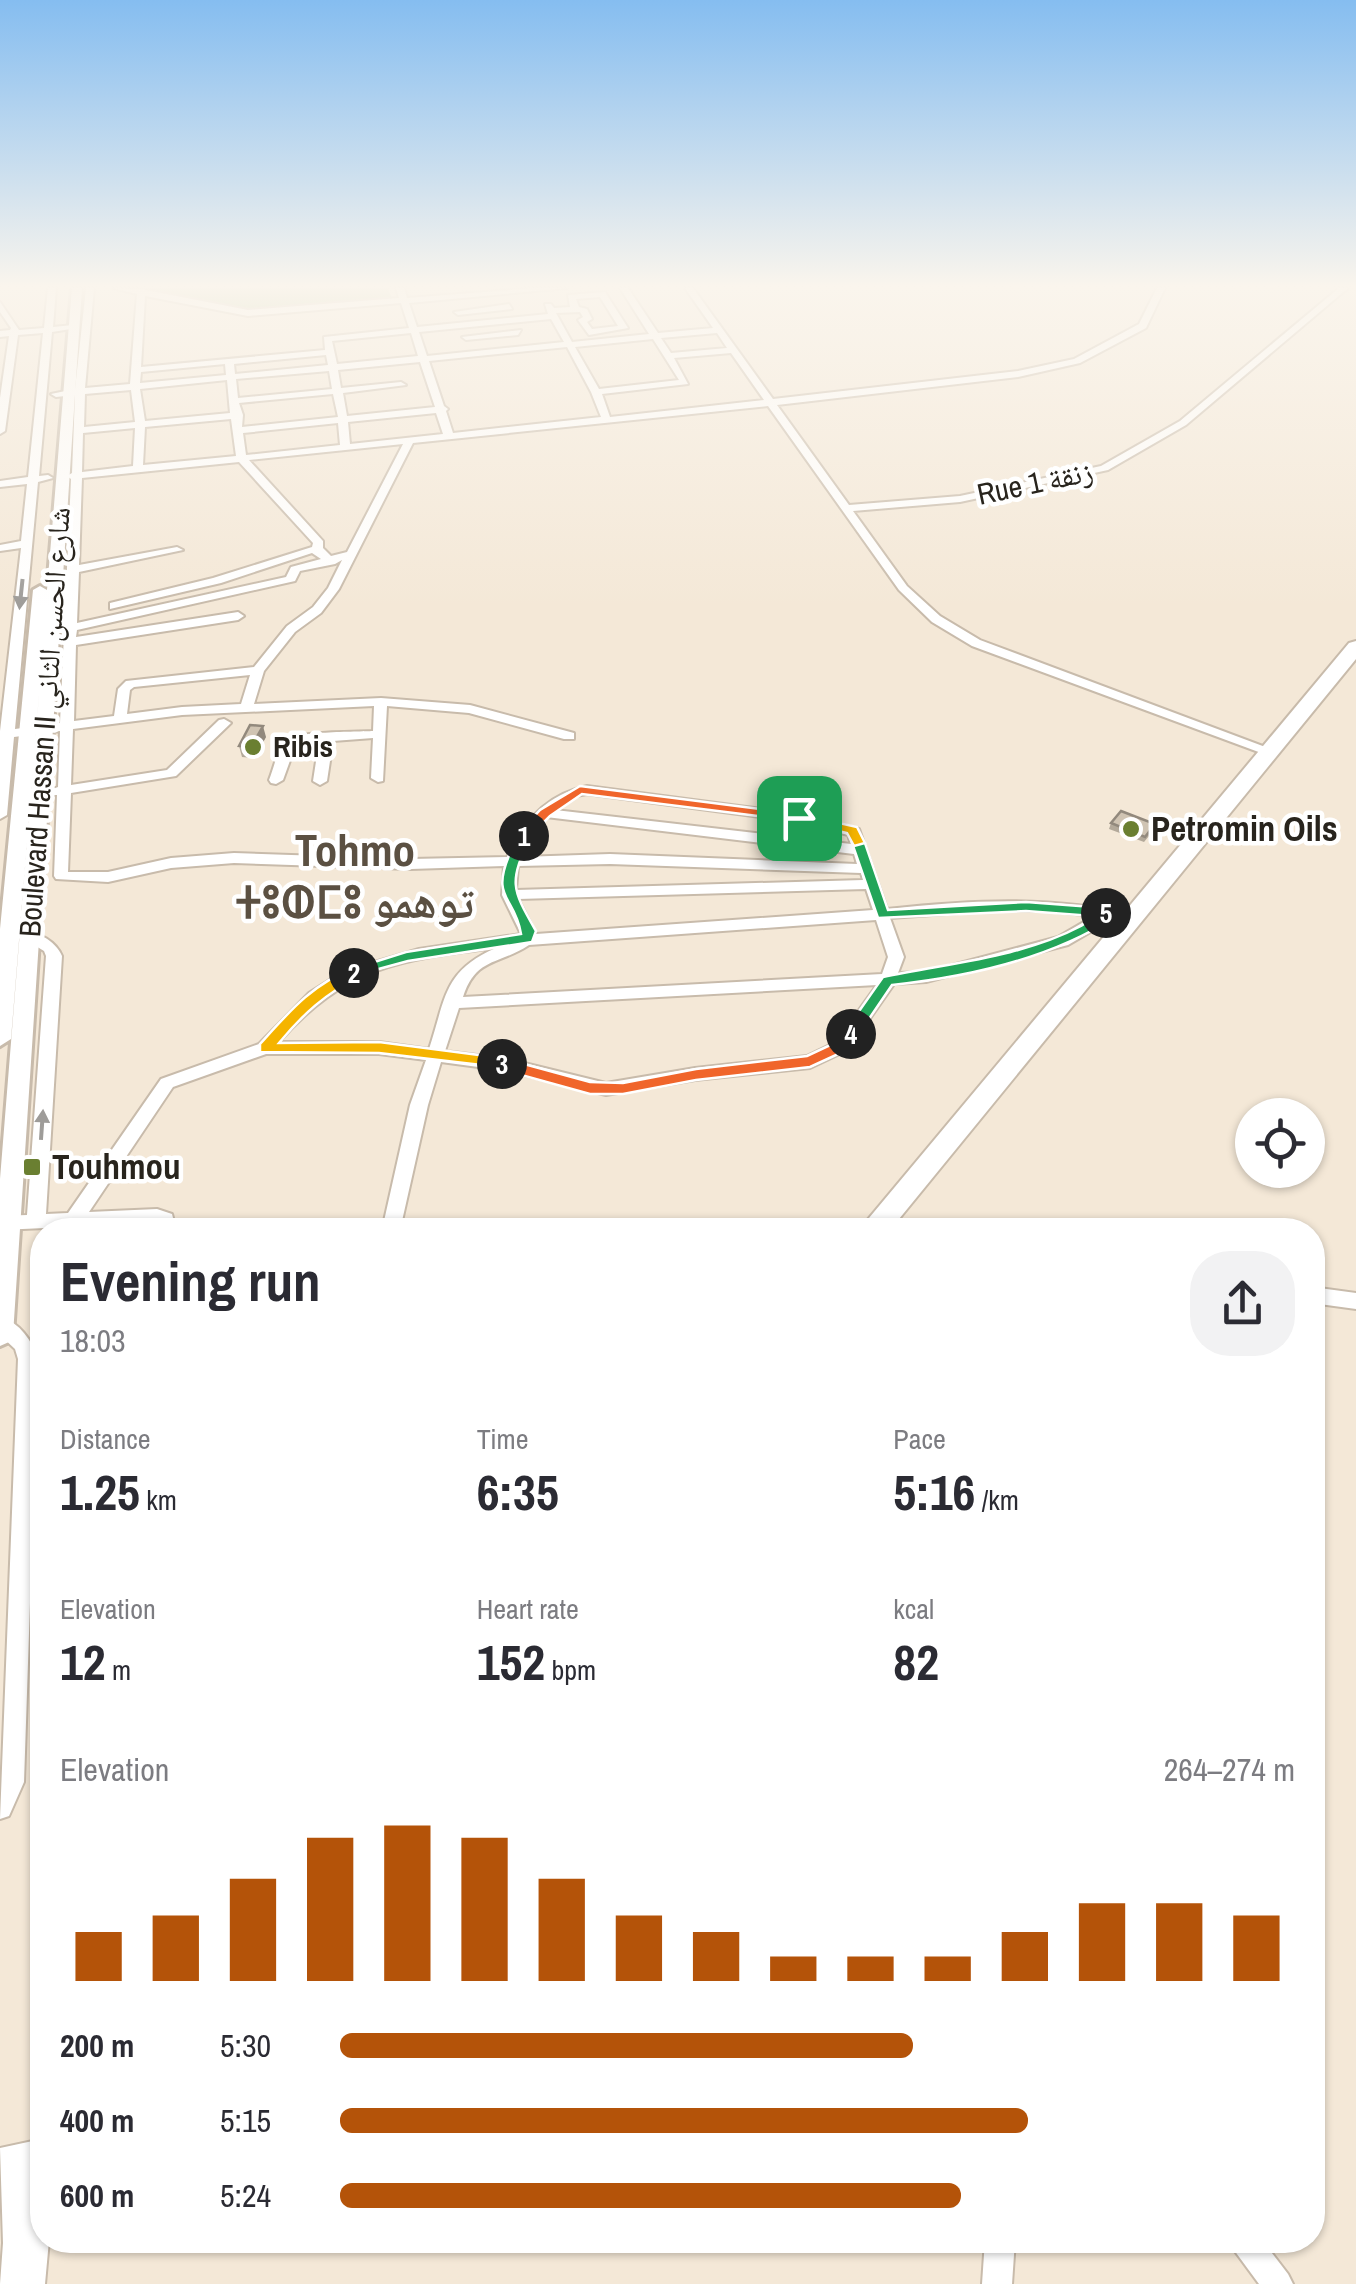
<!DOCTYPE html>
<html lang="en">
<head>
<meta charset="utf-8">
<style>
	:root { --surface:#fff; --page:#f2f2f3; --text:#2b2b33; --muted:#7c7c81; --accent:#b45309 }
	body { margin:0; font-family:"Archivo Narrow","Noto Naskh Arabic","Noto Sans Tifinagh",sans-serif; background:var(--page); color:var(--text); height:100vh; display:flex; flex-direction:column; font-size:38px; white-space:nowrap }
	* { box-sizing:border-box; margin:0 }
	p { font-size:32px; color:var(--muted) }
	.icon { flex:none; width:55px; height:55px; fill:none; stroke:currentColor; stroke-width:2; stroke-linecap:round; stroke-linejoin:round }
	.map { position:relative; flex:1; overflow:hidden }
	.side { position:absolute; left:30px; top:1218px; width:1295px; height:1035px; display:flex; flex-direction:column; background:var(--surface); border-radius:40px; box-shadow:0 2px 8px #0004 }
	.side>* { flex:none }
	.controls { position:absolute; left:1235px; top:1098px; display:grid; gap:20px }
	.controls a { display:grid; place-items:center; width:90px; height:90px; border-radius:50%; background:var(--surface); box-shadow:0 2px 8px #0004; font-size:50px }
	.pin { position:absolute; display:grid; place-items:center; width:85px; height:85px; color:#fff; margin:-42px; border-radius:20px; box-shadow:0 5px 15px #0006 }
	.km { position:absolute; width:50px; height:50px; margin:-25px; border-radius:50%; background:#222; color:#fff; font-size:28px; line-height:50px; text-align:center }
	.round { display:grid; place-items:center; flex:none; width:105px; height:105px; border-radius:40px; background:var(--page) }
	.overview { display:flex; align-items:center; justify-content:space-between; height:170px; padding:0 30px }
	h1 { font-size:55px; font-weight:700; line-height:75px }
	.figures { display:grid; grid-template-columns:repeat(3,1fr); gap:15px; height:170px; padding:10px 30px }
	.figures div { display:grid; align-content:center }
	.figures b { font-size:50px; font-weight:700 }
	.figures small { font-size:28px; font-weight:400 }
	.figures p { font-size:28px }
	.chart { height:280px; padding:20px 30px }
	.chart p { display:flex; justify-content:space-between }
	.chart svg { width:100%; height:180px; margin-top:10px; stroke:var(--accent); stroke-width:6 }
	ul { padding:0 30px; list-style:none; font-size:32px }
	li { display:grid; grid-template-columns:160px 120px 1fr; align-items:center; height:75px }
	li i { height:25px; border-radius:12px; background:var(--accent) }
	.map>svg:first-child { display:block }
	.green { fill:#acc58e }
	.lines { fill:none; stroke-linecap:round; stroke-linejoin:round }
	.minor-casing { stroke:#c8bbab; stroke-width:4 }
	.major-casing { stroke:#c8bbab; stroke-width:6 }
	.highway-casing { stroke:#c8bbab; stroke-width:4 }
	.minor { fill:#fff; fill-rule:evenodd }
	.major { fill:#fff; fill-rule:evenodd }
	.highway { fill:#fff; fill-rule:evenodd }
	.wall { fill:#b3a99a }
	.shaded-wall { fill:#92897d }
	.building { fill:#d0c4b3; stroke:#92897d; stroke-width:2.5 }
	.oneway { fill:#9e9c99 }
	.split-1 { fill:#f0652b; stroke:#fff; stroke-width:2.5 }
	.split-2 { fill:#22a559; stroke:#fff; stroke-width:2.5 }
	.split-3 { fill:#f5b400; stroke:#fff; stroke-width:2.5 }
	.split-4 { fill:#f0652b; stroke:#fff; stroke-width:2.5 }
	.split-5 { fill:#22a559; stroke:#fff; stroke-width:2.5 }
	.split-6 { fill:#22a559; stroke:#fff; stroke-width:2.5 }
	.split-7 { fill:#f5b400; stroke:#fff; stroke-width:2.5 }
	.poi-dot { fill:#6a7f31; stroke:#fff; stroke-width:4 }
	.labels { text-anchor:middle; stroke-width:9; stroke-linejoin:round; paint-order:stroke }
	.far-street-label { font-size:30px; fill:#28241d; stroke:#fff }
	.far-poi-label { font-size:30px; font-weight:bold; fill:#28241d; stroke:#fff; text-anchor:start }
	.poi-label { font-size:35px; font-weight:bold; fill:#28241d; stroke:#fff; text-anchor:start }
	.district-label { font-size:45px; font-weight:bold; fill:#5b5042; stroke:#fff }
</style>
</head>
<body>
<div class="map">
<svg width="1356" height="2284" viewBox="0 0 1356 2284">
	<rect width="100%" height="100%" fill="#f4e8d7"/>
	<path class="green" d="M138 288H388L392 299 244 311Z"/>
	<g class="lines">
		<g class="minor-casing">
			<path id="minor" d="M48 288H56L53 327 73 325 77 328 52 332 39 476 48 475 53 478 38 482 15 729 60 723 71 479 67 476 72 473 75 395 56 397 51 394 75 389 86 288H94L85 388 130 384 137 294 113 288 141 289 248 310 399 298 396 288H404L407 298 534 288H567L409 303 417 327 548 314 545 304H551L554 308 570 307 568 295 605 292 628 328 589 335 578 320 583 317 580 312 556 313 572 342 649 334 620 288H628L658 333 713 328 685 288H693L773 399 1018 371 1074 359 1139 324 1157 288H1165L1146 328 1080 363 1018 377 777 405 849 505 960 496 1101 466 1180 421 1339 288H1348L1186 425 1108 470 960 502 853 511 907 586 940 616 980 640 1276 751 1269 755 1264 754 972 646 932 622 899 590 768 406 413 443 339 589 321 613 295 632 264 671 254 704 381 698 470 705 574 733V739H564L469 713 387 706 383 781 378 782 371 778 373 738 333 741 327 781 320 785 313 781 319 742 296 744 283 780 276 784 271 783 269 780C274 768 277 751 284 741 291 731 358 732 373 731L374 706 182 715 73 729 71 785 167 770 219 720 224 719 231 723 176 776 71 793 68 872H108L171 858 234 853 411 859 507 857C523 821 547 794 587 786L799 814 859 829 887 909C971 900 1054 895 1136 916L1139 919 1131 924 1111 920 1068 945 926 982 894 984 848 1050 810 1068 695 1080 606 1095 508 1071 441 1062 428 1105 400 1230H382L410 1105 426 1060 379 1054H266L173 1087 89 1212 157 1209 172 1214 176 1230H158L157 1223 0 1230V1216L27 1215 46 956 44 951 21 937 24 933C39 931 56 942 62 956L46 1214 68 1213 161 1079 259 1044 309 993 344 971 419 949 521 934 502 895 504 866 411 869 234 863 171 868 108 882 56 879 54 876 57 795H47L45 792 58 787 60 731 14 737 7 815 0 819V731L21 548 0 551V545L21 541 27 484 0 487V481L28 477 43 333 18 335 5 431 0 434V398L9 336 0 337V331L10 330 11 328 0 312V302L19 330 44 328ZM145 296 248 316 401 303 409 328 324 337 325 350 141 367ZM600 297 618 326 592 329 587 322 592 319 587 309 579 307 576 299ZM551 319 564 342 427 356 419 332ZM411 333 418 356 337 364 332 341ZM717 333 727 348 671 353 661 338ZM653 339 679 380 599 389 575 347ZM567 347 591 392 601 417 453 433 446 411 448 409 444 406 429 361ZM731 353 764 400 610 417 602 394 688 384 674 358ZM326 355 328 365 235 374 234 364ZM420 362 435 407 347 416 343 393 406 385 401 382 341 388 338 370ZM225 364 226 375 140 383 141 372ZM329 371 332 389 238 398 236 379ZM227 380 230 413 145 421 140 389ZM131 390 135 422 84 427 85 394ZM333 394 338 417 242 427 243 415 239 403ZM436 413 443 434 350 444 348 422ZM231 419 236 456 143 465 145 427ZM338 423 340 445 246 455 243 433ZM135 428 133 466 82 472 83 433ZM403 444 347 552 331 556 323 548V541L249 460ZM239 462 313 543 312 547 213 578 110 603V609L221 583 312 553 321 559 291 567 286 577 77 623 79 572 183 550 177 547 79 565 82 478ZM342 560 328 588 313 607 287 626 254 667 126 681 118 689 114 716 74 721 76 645 238 620 244 616 238 612 76 637 77 630 295 581 300 571 335 564ZM250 675 241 704 182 707 127 714 130 690 134 687ZM587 794 799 822 848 835 851 844 555 810 576 796ZM546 817 854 854 857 864 610 854 521 857 536 830ZM610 864 861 873 863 880 516 890 518 866ZM866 889 873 910 536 934 518 899ZM1002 910 1046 911 1094 916 1058 937 926 972 898 973 904 957 890 918ZM876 920 888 957 882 974 463 997C476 957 499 965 529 945ZM496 948C443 971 446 998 429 1049L379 1042H279C346 966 400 960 496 948ZM877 985 836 1042 807 1056 695 1068 606 1083 508 1059 445 1051 459 1008Z
				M509 304 512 309 458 315 454 312Z
				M521 330 518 335 466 340 462 337Z
				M1312 1287 1356 1293V1309L1312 1303Z
				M1 1316C20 1324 32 1340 38 1359L31 1581 42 1579V1599L30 1603 24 1782 9 1816 0 1819 18 1359 15 1349 0 1335Z
				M985 2240H1015L1012 2284H982Z
				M1229 2240H1262L1288 2274 1293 2284H1259L1234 2250Z"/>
		</g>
		<g class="major-casing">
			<path id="major" d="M72 288H82L13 1335 9 1342 0 1346V1179L41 670 11 1039 0 1046V929L33 590 40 586 47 590Z"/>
		</g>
		<g class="highway-casing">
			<path id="highway" d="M1356 641V659L890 1230H859L1349 643Z
				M42 2139V2183L31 2186 42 2212V2240H49L45 2284H0L3 2243 0 2148Z"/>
		</g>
		<use href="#minor" class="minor"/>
		<use href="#major" class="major"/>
		<use href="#highway" class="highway"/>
	</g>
	<path class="wall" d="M266 737 254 758 242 757 239 746Z
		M1111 823 1155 824 1154 830 1144 842 1109 829Z"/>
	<path class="shaded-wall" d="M263 726 266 737 254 758 251 747Z"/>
	<path class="building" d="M250 725 263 726 251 747 239 746Z
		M1121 811 1155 824 1145 837 1111 823Z"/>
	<defs><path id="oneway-solid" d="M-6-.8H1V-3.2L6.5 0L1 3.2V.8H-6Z" transform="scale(2.5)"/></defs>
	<g class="oneway">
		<use href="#oneway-solid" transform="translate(21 594) rotate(96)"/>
		<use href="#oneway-solid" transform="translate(42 1125) rotate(-86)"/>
	</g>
	<linearGradient id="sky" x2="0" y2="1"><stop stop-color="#85bdf0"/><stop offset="0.47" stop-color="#faf5ed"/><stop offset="1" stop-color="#faf5ed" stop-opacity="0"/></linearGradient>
	<rect width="1356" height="608" fill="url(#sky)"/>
	<path class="split-1" d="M580 786 799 814 806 818 799 821 582 794 550 816 528 838H519V833L540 810Z"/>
	<path class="split-2" d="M524 831 530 836C510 883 510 886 536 931L532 942 408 961 349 977V970L406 952 521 934C515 895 489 900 511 851 514 842 516 836 524 831Z"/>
	<path class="split-3" d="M354 968 359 970V977C326 993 303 1014 279 1043L379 1042 502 1058 510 1064 507 1068 379 1053 260 1052V1044C288 1013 313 983 354 968Z"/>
	<path class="split-4" d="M851 1029 859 1034 847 1050 810 1067 696 1080 623 1094H590L496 1068 494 1064 502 1058 590 1082 623 1083 696 1069 807 1056 837 1042Z"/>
	<path class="split-5" d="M1106 908 1115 910V917C1052 958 967 977 892 985L856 1038H846L843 1034 883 977C948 963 1020 958 1081 926 1091 920 1097 913 1106 908Z"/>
	<path class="split-6" d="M859 839 865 843 888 910 1026 902 1106 908 1113 913 1106 917 1026 911 878 918 852 843Z"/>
	<path class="split-7" d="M799 814 857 827 865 843 854 846 847 833 794 820 792 818Z"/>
	<g class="poi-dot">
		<circle cx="253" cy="747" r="10"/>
		<circle cx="1131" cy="829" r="10"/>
		<rect x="22" y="1157" width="20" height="20" rx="5"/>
	</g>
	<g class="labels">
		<g class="far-street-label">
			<text transform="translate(1035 483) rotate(-12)" y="10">Rue 1 زنقة</text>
			<text transform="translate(45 722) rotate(-86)" y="10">Boulevard Hassan II شارع الحسن الثاني</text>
		</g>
		<g class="far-poi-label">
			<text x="273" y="757">Ribis</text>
		</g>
		<g class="poi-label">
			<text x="1151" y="841">Petromin Oils</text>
			<text x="52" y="1179">Touhmou</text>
		</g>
		<g class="district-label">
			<text x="355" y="866">Tohmo<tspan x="355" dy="52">ⵜⵓⵀⵎⵓ توهمو</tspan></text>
		</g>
	</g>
</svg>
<div class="controls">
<a><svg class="icon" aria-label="locate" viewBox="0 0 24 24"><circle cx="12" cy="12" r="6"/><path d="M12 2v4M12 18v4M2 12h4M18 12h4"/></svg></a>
</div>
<div class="pin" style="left:799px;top:818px;background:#1e9e55"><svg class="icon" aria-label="arrive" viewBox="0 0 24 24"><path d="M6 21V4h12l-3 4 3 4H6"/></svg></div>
<b class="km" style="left:524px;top:836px">1</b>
<b class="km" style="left:354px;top:973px">2</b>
<b class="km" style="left:502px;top:1064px">3</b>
<b class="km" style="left:851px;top:1034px">4</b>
<b class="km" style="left:1106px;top:913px">5</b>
<section class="side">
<div class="overview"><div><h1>Evening run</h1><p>18:03</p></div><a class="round"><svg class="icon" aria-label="share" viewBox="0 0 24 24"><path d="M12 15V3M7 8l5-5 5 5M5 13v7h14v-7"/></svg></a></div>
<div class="figures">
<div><p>Distance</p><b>1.25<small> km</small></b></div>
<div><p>Time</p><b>6:35</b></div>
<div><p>Pace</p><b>5:16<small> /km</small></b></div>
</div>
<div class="figures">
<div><p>Elevation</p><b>12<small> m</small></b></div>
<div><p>Heart rate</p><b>152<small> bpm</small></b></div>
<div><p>kcal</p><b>82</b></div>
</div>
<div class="chart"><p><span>Elevation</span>264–274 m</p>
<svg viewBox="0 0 160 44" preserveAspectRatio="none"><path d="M5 44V32M15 44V28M25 44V19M35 44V9M45 44V6M55 44V9M65 44V19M75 44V28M85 44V32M95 44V38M105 44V38M115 44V38M125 44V32M135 44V25M145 44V25M155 44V28"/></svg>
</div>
<ul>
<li><b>200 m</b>5:30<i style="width:60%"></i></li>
<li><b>400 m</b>5:15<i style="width:72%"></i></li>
<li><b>600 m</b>5:24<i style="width:65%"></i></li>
</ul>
</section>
</div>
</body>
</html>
